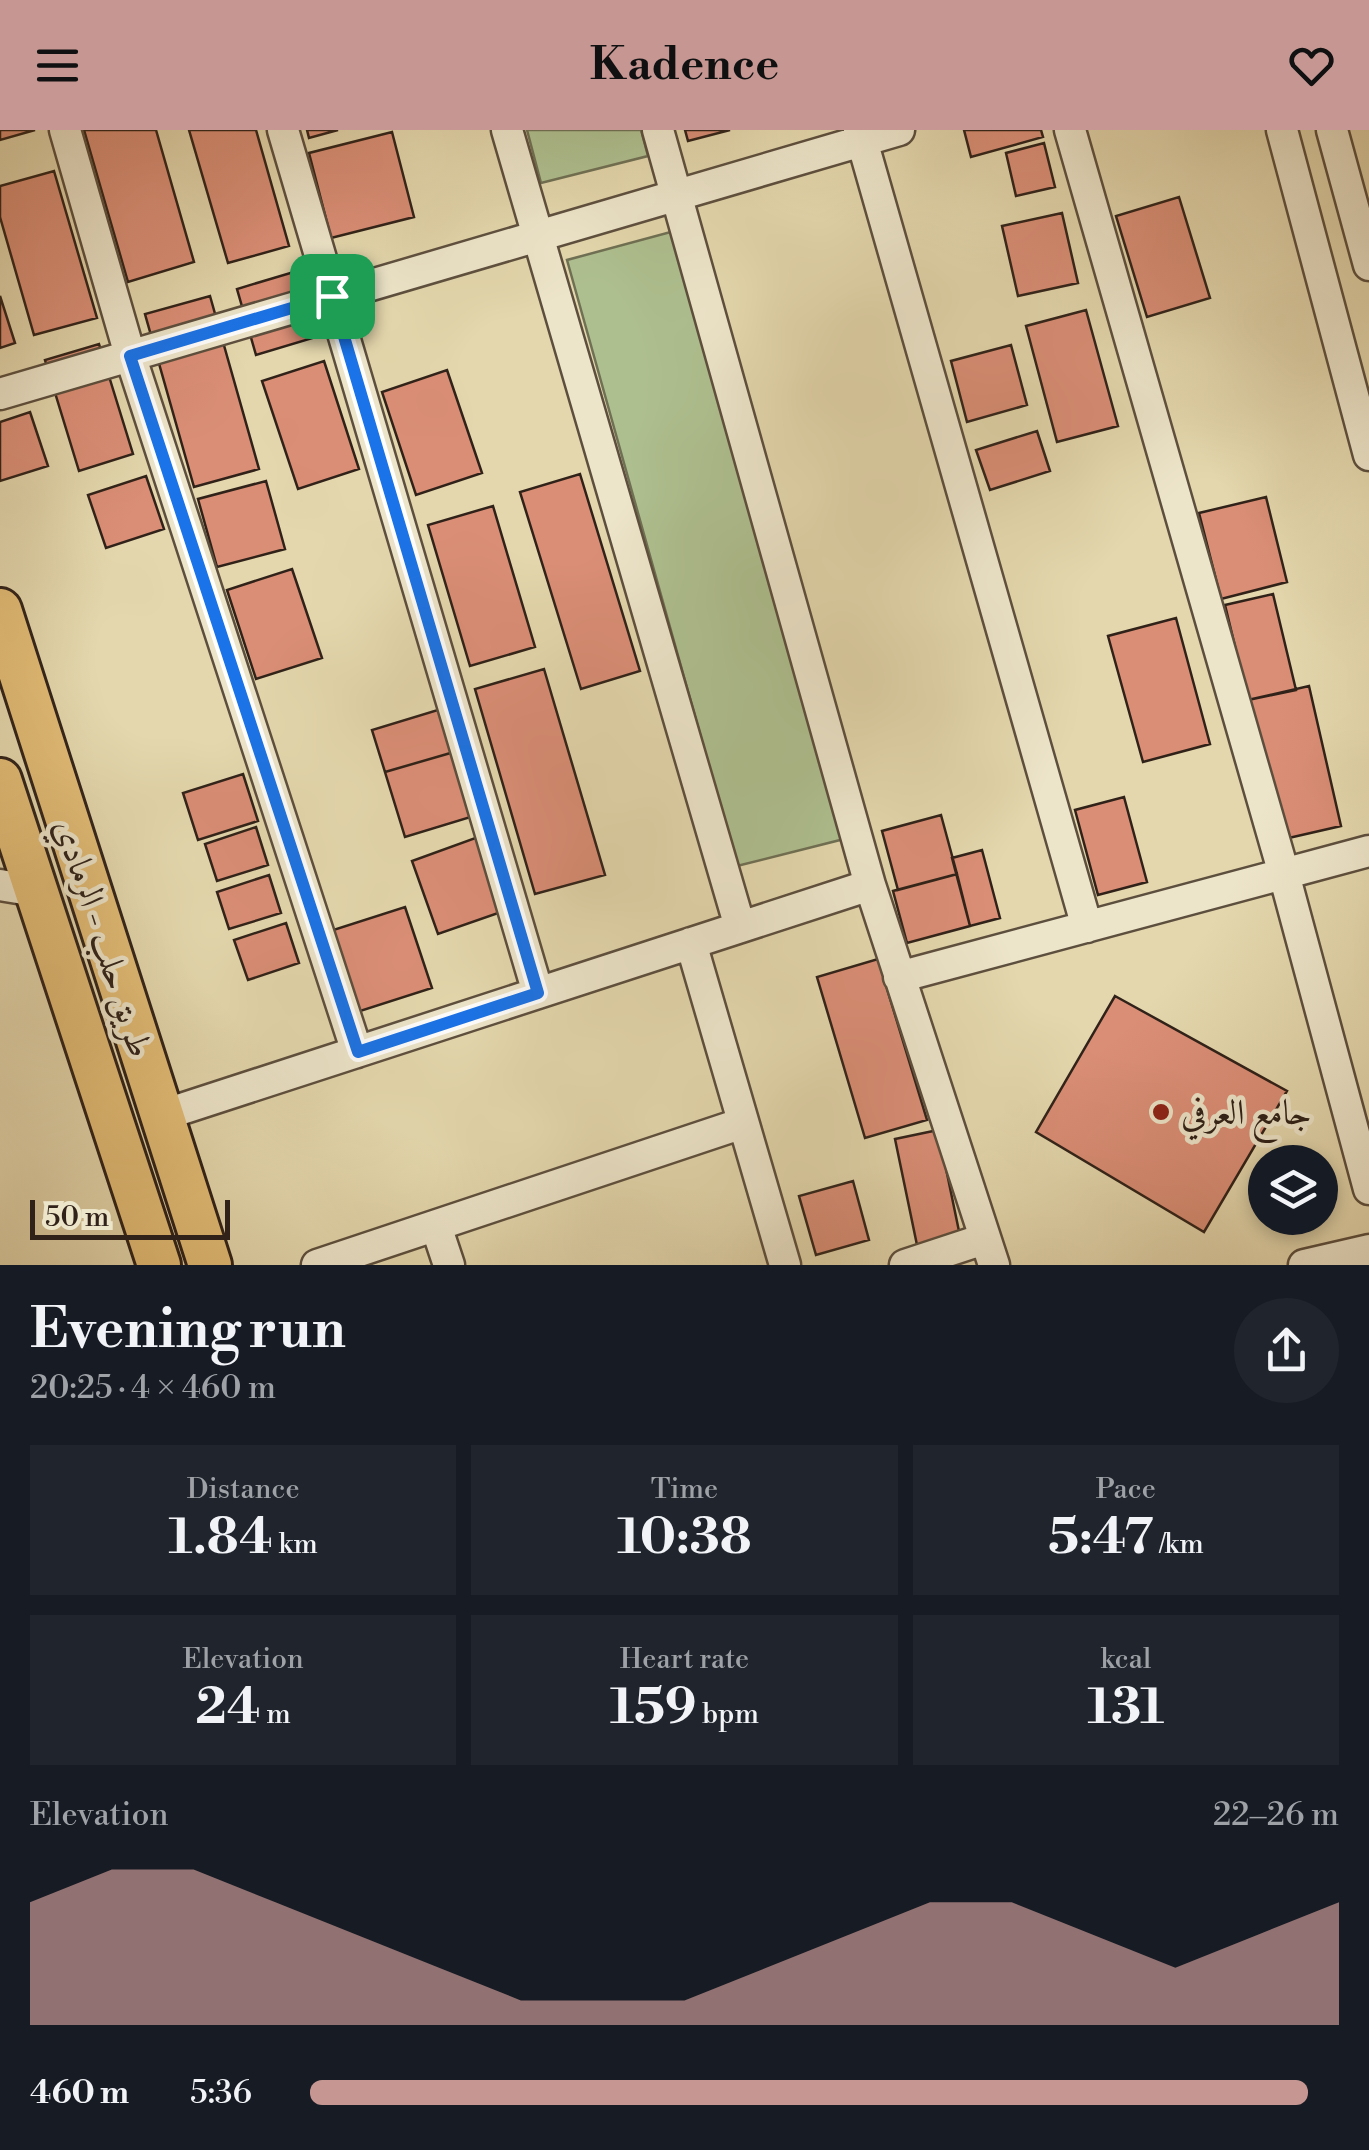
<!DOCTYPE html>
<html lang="en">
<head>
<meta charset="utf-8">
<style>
	:root { --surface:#171b24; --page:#20242c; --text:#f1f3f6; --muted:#9ea1a6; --accent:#c59692 }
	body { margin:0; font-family:"Libre Bodoni",Amiri,serif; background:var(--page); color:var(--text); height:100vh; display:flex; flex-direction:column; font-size:38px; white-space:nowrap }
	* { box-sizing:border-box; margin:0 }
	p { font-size:32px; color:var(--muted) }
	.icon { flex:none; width:55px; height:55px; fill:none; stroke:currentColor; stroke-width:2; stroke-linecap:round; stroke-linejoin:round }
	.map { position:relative; height:1135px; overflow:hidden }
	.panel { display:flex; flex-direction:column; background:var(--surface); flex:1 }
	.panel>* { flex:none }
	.buttons { position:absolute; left:1248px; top:1015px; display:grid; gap:20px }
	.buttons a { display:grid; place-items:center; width:90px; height:90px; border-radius:50%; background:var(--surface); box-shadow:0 5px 15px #0003; font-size:50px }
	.scale { position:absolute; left:30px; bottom:25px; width:200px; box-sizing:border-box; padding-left:10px; border:5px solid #302219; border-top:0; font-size:28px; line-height:35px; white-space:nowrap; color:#302219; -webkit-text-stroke:8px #ede5ca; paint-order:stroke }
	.pin { position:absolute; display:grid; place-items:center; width:85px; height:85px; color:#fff; margin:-42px; border-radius:20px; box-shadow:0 5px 15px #0006 }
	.round { display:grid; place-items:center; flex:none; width:105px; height:105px; border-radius:52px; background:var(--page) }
	.headline { display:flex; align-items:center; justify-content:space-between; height:170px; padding:0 30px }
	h1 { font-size:55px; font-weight:800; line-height:75px }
	.stats { display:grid; grid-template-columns:repeat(3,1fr); gap:15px; height:170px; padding:10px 30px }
	.stats div { display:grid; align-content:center; border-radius:0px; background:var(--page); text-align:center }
	.stats b { font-size:50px; font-weight:800 }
	.stats small { font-size:28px; font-weight:400 }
	.stats p { font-size:28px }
	.chart { height:280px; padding:20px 30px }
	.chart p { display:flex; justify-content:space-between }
	.chart svg { width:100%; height:180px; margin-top:10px; fill:var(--accent); opacity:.7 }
	ul { padding:0 30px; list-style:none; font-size:32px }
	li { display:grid; grid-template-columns:160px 120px 1fr; align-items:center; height:75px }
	li i { height:25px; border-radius:12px; background:var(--accent) }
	header { display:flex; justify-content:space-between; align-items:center; height:130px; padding:0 30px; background:var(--accent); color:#111; font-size:45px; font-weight:800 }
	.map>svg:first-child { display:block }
	.green { fill:#aebf8f; stroke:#6f7054; stroke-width:2.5 }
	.building { fill:#da8e76; stroke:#302219; stroke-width:2.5 }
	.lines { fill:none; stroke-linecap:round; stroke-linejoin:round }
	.minor-casing { stroke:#5d4f3e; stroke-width:35 }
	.highway-casing { stroke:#302219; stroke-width:48 }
	.minor { stroke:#ede5ca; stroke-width:30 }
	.highway { stroke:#e2bc76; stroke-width:42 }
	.route-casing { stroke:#fff; stroke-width:20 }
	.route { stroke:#1a73e8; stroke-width:12 }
	.poi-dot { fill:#8f2418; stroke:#ede5ca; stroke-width:4 }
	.labels { text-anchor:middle; stroke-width:9; stroke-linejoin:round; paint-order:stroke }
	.street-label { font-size:35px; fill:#302219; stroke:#ede5ca }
	.poi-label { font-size:35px; fill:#302219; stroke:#ede5ca; text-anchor:start }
</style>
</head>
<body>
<header><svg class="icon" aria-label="menu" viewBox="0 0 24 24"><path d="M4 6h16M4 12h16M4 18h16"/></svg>Kadence<svg class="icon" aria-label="heart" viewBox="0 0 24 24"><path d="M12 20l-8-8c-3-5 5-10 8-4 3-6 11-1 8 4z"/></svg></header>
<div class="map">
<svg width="1369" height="1135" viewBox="0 0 1369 1135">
	<rect width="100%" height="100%" fill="#e4d7ad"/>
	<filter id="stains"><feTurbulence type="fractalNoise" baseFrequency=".002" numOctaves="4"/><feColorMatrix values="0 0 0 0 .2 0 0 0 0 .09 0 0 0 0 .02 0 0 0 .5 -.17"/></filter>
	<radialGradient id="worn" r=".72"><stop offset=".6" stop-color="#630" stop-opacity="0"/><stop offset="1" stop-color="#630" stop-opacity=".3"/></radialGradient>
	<path class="green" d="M527 0H641L648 26 541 53Z
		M678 100 844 709 737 736 567 130Z"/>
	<path class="building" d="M0 0H35L0 10Z
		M84 0H156L194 132 128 152Z
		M189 0H256L289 116 228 133Z
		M307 0H338L309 8Z
		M685 0H730L688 11Z
		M964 0H1041L1043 7 971 27Z
		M392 2 414 87 331 108 309 23Z
		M1044 13 1055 57 1016 66 1006 23Z
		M54 41 97 188 34 205 0 87V56Z
		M1179 67 1210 168 1147 187 1116 86Z
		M1062 83 1078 153 1018 166 1002 96Z
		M297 141 316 207 256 225 237 159Z
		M0 166 15 213 0 218Z
		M210 166 259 339 194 357 145 184Z
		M1086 180 1118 296 1057 312 1026 196Z
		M99 214 133 324 79 341 45 230Z
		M1011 215 1027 275 967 292 951 231Z
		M324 231 359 339 298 359 262 251Z
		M447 240 482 343 416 365 382 262Z
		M30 282 48 336 0 351V292Z
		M1037 301 1050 341 990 360 976 320Z
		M580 344 640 541 581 559 520 362Z
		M146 346 164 399 106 418 88 365Z
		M266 351 285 419 217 437 198 369Z
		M1266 367 1287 452 1221 469 1199 383Z
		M493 376 535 517 470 536 428 395Z
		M292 439 322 528 256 549 227 460Z
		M1273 464 1296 560 1248 570 1225 475Z
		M1176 488 1210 614 1143 632 1108 506Z
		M544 539 605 745 535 764 475 559Z
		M1309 556 1341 696 1280 710 1248 570Z
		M441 579 454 622 385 642 372 600Z
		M454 622 474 686 405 707 385 642Z
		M243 644 258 691 198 710 183 663Z
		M1124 667 1147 752 1098 765 1075 680Z
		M941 685 957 744 898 760 882 701Z
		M256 697 268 735 217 751 205 714Z
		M478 707 504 781 438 804 412 731Z
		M982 720 1000 788 970 796 952 728Z
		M957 744 970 796 907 813 893 761Z
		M269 745 281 783 229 799 217 762Z
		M405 777 432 858 354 883 327 802Z
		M286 793 299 833 248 850 234 810Z
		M878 829 927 990 865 1008 817 847Z
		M1115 866 1287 961 1204 1102 1036 1002Z
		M938 1000 960 1106 917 1115 895 1009Z
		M853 1051 869 1110 816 1125 799 1066Z"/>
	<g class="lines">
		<g class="minor-casing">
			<path id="minor" d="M65 0 130 225 357 922
				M283 0 538 863
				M507 0 740 797
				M658 0 870 755 994 1135
				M859 0 1087 797
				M1070 0 1284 744 1369 1059
				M1282 0 1369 325
				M1332 0 1369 135
				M0 264 899 0
				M0 755 36 761
				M691 813 785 1135
				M899 847 1369 721
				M160 986 870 755
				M436 1096 449 1135
				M317 1135 743 993
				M905 1135 984 1109
				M1304 1135 1369 1120"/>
		</g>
		<g class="highway-casing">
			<path id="highway" d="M0 480 210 1135
				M0 650 159 1135"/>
		</g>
		<use href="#minor" class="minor"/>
		<use href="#highway" class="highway"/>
	</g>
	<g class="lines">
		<g class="route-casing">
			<path id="route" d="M332 166 538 863 358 922 130 226Z"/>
		</g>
		<use href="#route" class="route"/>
	</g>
	<circle class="poi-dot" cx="1161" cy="982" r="10"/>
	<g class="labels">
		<g class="street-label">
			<text transform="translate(104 808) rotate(72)" y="12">طريق حلب - الرمادي</text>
		</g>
		<g class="poi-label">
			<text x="1181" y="994">جامع العرفي</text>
		</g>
	</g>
	<rect width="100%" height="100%" filter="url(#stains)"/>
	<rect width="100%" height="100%" fill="url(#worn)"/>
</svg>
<div class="buttons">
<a><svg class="icon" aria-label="layers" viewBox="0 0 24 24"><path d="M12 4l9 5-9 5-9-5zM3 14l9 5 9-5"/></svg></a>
</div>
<div class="scale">50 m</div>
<div class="pin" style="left:332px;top:166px;background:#1e9e55"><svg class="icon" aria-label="arrive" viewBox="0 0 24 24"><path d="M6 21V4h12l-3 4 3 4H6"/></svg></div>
</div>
<section class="panel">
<div class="headline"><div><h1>Evening run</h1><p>20:25 · 4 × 460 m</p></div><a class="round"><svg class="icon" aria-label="share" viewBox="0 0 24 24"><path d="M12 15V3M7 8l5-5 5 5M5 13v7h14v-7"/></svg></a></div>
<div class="stats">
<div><p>Distance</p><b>1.84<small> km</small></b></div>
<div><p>Time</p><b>10:38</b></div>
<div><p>Pace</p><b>5:47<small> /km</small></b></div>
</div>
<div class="stats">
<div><p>Elevation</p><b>24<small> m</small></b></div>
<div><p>Heart rate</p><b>159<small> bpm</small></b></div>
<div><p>kcal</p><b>131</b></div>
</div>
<div class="chart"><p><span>Elevation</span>22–26 m</p>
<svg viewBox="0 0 160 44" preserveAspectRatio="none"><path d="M0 44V14L10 6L20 6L30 14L40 22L50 30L60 38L70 38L80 38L90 30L100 22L110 14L120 14L130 22L140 30L150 22L160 14V44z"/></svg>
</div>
<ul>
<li><b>460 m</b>5:36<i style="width:97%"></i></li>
</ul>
</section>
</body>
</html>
